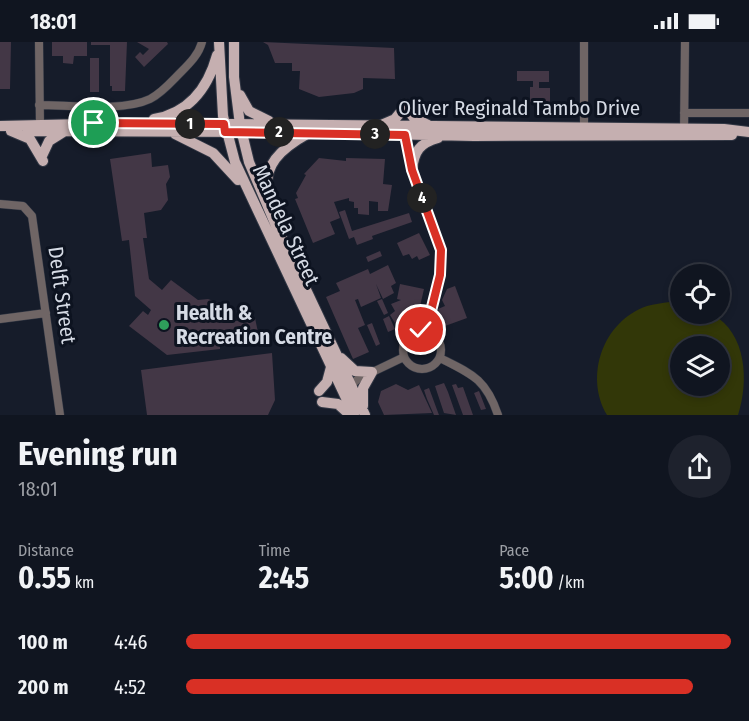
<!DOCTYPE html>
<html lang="en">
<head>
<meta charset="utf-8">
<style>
	:root { --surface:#101520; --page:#1e222d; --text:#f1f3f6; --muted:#9c9fa5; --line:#30343e; --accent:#d93025 }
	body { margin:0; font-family:"Fira Sans Condensed",sans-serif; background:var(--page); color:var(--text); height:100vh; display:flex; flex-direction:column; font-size:22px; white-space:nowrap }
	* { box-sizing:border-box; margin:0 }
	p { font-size:20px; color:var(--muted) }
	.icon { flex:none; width:33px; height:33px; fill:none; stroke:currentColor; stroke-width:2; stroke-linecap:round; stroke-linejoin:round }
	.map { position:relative; height:373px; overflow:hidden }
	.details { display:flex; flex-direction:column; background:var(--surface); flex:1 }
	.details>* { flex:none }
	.tools { position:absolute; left:670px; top:222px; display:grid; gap:12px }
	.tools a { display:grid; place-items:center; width:60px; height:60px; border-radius:50%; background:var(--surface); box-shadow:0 3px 9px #0003,0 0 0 2px var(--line); font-size:30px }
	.pin { position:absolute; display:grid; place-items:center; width:51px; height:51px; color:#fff; margin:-26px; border:3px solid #fff; border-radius:50%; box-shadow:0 2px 6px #0007 }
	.km { position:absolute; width:30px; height:30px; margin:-15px; border-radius:50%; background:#222; color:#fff; font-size:16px; line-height:30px; text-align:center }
	.round { display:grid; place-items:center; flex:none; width:63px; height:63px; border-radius:32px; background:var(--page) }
	.summary { display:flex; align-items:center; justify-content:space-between; height:102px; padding:0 18px }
	h1 { font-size:33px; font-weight:700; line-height:45px }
	.stats { display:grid; grid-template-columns:repeat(3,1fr); gap:9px; height:102px; padding:6px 18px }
	.stats div { display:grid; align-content:center }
	.stats b { font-size:30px; font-weight:700 }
	.stats small { font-size:16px; font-weight:400 }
	.stats p { font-size:16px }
	ul { padding:0 18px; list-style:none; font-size:20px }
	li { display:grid; grid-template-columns:96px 72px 1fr; align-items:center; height:45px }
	li i { height:15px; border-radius:8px; background:var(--accent) }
	.status { display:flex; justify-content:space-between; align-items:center; height:42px; padding:0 30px; background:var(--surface); direction:ltr }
	.status svg { height:16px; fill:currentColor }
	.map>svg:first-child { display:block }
	.green { fill:#323708; fill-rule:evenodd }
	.building { fill:#433746 }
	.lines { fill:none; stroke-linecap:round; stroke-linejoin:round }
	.minor-casing { stroke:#313744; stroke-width:9 }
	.major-casing { stroke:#313744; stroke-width:12 }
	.minor { stroke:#6f6565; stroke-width:8 }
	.major { stroke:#c5afb0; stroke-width:10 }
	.route-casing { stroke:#fff; stroke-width:12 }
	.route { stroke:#d93025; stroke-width:8 }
	.leisure-dot { fill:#2e9e5b; stroke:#0d1320; stroke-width:2 }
	.labels { text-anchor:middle; stroke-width:6; stroke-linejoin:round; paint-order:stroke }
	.street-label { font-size:21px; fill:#d6dbe5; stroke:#0d1320 }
	.poi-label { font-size:21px; font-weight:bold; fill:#d6dbe5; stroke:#0d1320; text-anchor:start }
</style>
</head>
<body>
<div class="status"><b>18:01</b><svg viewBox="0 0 49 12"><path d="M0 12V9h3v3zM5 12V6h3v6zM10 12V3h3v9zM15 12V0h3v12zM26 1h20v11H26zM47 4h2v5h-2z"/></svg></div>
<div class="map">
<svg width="749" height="373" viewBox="0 0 749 373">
	<rect width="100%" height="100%" fill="#161c2a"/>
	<path class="green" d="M670 260 681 261V272H712C747 291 749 340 738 373H607C584 334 603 279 647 264 654 262 662 261 670 260ZM681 304H720V344H681Z"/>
	<path class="building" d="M0 0H11L10 47H0Z
		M52 0H87V14H74L73 22 63 21V14H52Z
		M91 0H127L125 49H112V44H110V3H91Z
		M137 0H167L168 2 144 25 135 15 140 10 143 13 149 7Z
		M263 0 394 6 395 37 363 36V47L354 51 319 55 299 47 300 29H292V21H275L268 3Z
		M90 16H99V50H90Z
		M517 29H549V40H539V46H550V60H530V45H533V39H517Z
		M151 111 152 125 168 123 170 135 166 142 168 158 161 168 144 171 147 196H143L149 237 162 248 171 238 198 258 208 257 219 261 227 271 229 280 255 276 259 295 248 296V300L220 304V307L167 313 129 284 143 269 148 273 151 268 135 254 129 198 122 199 110 117Z
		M319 116 346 119V116L385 117 383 142 392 143 388 169H378V160L369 159V173L358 172V166H354V160L349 159V156L334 160 340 176 330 180 335 192 313 201 295 157 298 156 296 151 306 133 304 132Z
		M345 168 352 189 409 171 412 180 372 194 373 197 357 203 354 195 349 197 339 170Z
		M419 191 430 213 419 218 417 214 412 217 409 212 403 214 397 201Z
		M380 209 382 214 368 220 366 215Z
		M388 223 396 241 391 244 394 251 383 257 376 242 381 256 361 265 358 257 355 258 365 283 358 286 369 310 353 317 326 255 340 249 336 241 368 227 370 232Z
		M400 242 424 247 418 273 398 286 390 273 395 269 391 262 401 258 397 257Z
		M455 244 467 276 445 284 438 267 445 264 442 258 447 247Z
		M382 257 388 271 384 273 377 259Z
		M389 274 395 287 388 290 383 277Z
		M372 281 380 302 376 304 367 283Z
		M272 311 275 358 268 373H147L141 328Z
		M444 341 448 350 456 373 444 371 435 344Z
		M396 342 408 348 419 343 432 371 384 373 378 360 381 349Z
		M456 342 458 346 463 345 473 373H463L452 343Z
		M429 346 436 365 439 373H434L427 357 424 348Z
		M479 349 486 367 481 368 474 351Z"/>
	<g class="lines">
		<g class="minor-casing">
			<path id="minor" d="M39 0 40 85
				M39 63C69 63 123 70 150 57 162 51 172 39 181 30 190 21 199 12 202 0
				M684 71H749
				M404 88 412 128 442 214 440 233 427 289
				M584 90V0
				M684 91 685 0
				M0 162 23 164 32 174 60 373
				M0 277 46 271
				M403 308a19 19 0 1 1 38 0a19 19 0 1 1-38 0Z
				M440 316C472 332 486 337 498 373
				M349 345 358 337 404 315"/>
		</g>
		<g class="major-casing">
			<path id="major" d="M219 0 223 74 235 120 354 373
				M234 0V35L240 83 249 120 277 186 365 373
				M240 53 249 69 269 79
				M404 62 414 76 428 83
				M154 77C189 71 208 46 217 13
				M381 83 395 77 404 66
				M0 84 124 81 724 87 749 90
				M11 89 30 97 43 119
				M28 89 279 90
				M295 90 474 94 732 93
				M175 92 213 111 238 138
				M42 114 49 99 65 89
				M412 128C414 109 420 101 438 96
				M269 157C260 123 282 106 309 91
				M341 316 355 329 372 330
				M319 349 327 340 331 325
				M322 360 338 362 350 373
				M363 364V346L372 330"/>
		</g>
		<use href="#minor" class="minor"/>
		<use href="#major" class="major"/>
	</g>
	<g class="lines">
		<g class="route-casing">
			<path id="route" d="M94 81 224 82 225 90 405 93 412 128 441 208 440 233 426 289 421 288"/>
		</g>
		<use href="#route" class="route"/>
	</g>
	<circle class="leisure-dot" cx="164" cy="283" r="6"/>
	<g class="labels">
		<g class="street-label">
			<text x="519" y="73">Oliver Reginald Tambo Drive</text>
			<text transform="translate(286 183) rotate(65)" y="7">Mandela Street</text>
			<text transform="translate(62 253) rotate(82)" y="7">Delft Street</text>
		</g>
		<g class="poi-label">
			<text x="176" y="278">Health &amp;<tspan x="176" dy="24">Recreation Centre</tspan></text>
		</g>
	</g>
</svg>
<div class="tools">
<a><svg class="icon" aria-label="locate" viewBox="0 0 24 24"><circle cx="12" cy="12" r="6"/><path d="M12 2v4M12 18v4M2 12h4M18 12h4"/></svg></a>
<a><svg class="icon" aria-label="layers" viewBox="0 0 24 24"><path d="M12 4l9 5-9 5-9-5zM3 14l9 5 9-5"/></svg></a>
</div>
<div class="pin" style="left:94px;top:81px;background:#1e9e55"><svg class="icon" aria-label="arrive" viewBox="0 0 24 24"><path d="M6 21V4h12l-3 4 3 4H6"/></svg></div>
<div class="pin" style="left:421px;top:288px;background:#d93025"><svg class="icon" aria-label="check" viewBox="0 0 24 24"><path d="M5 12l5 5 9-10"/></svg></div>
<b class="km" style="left:190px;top:82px">1</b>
<b class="km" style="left:279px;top:90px">2</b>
<b class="km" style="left:375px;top:92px">3</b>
<b class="km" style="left:422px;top:156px">4</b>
</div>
<section class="details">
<div class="summary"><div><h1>Evening run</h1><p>18:01</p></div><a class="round"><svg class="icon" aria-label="share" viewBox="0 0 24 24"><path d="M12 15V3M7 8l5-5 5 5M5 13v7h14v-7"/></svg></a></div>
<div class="stats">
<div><p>Distance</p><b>0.55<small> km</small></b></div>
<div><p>Time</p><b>2:45</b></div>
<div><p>Pace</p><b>5:00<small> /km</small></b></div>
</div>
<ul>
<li><b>100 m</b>4:46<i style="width:100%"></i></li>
<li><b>200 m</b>4:52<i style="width:93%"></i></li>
</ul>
</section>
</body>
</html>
